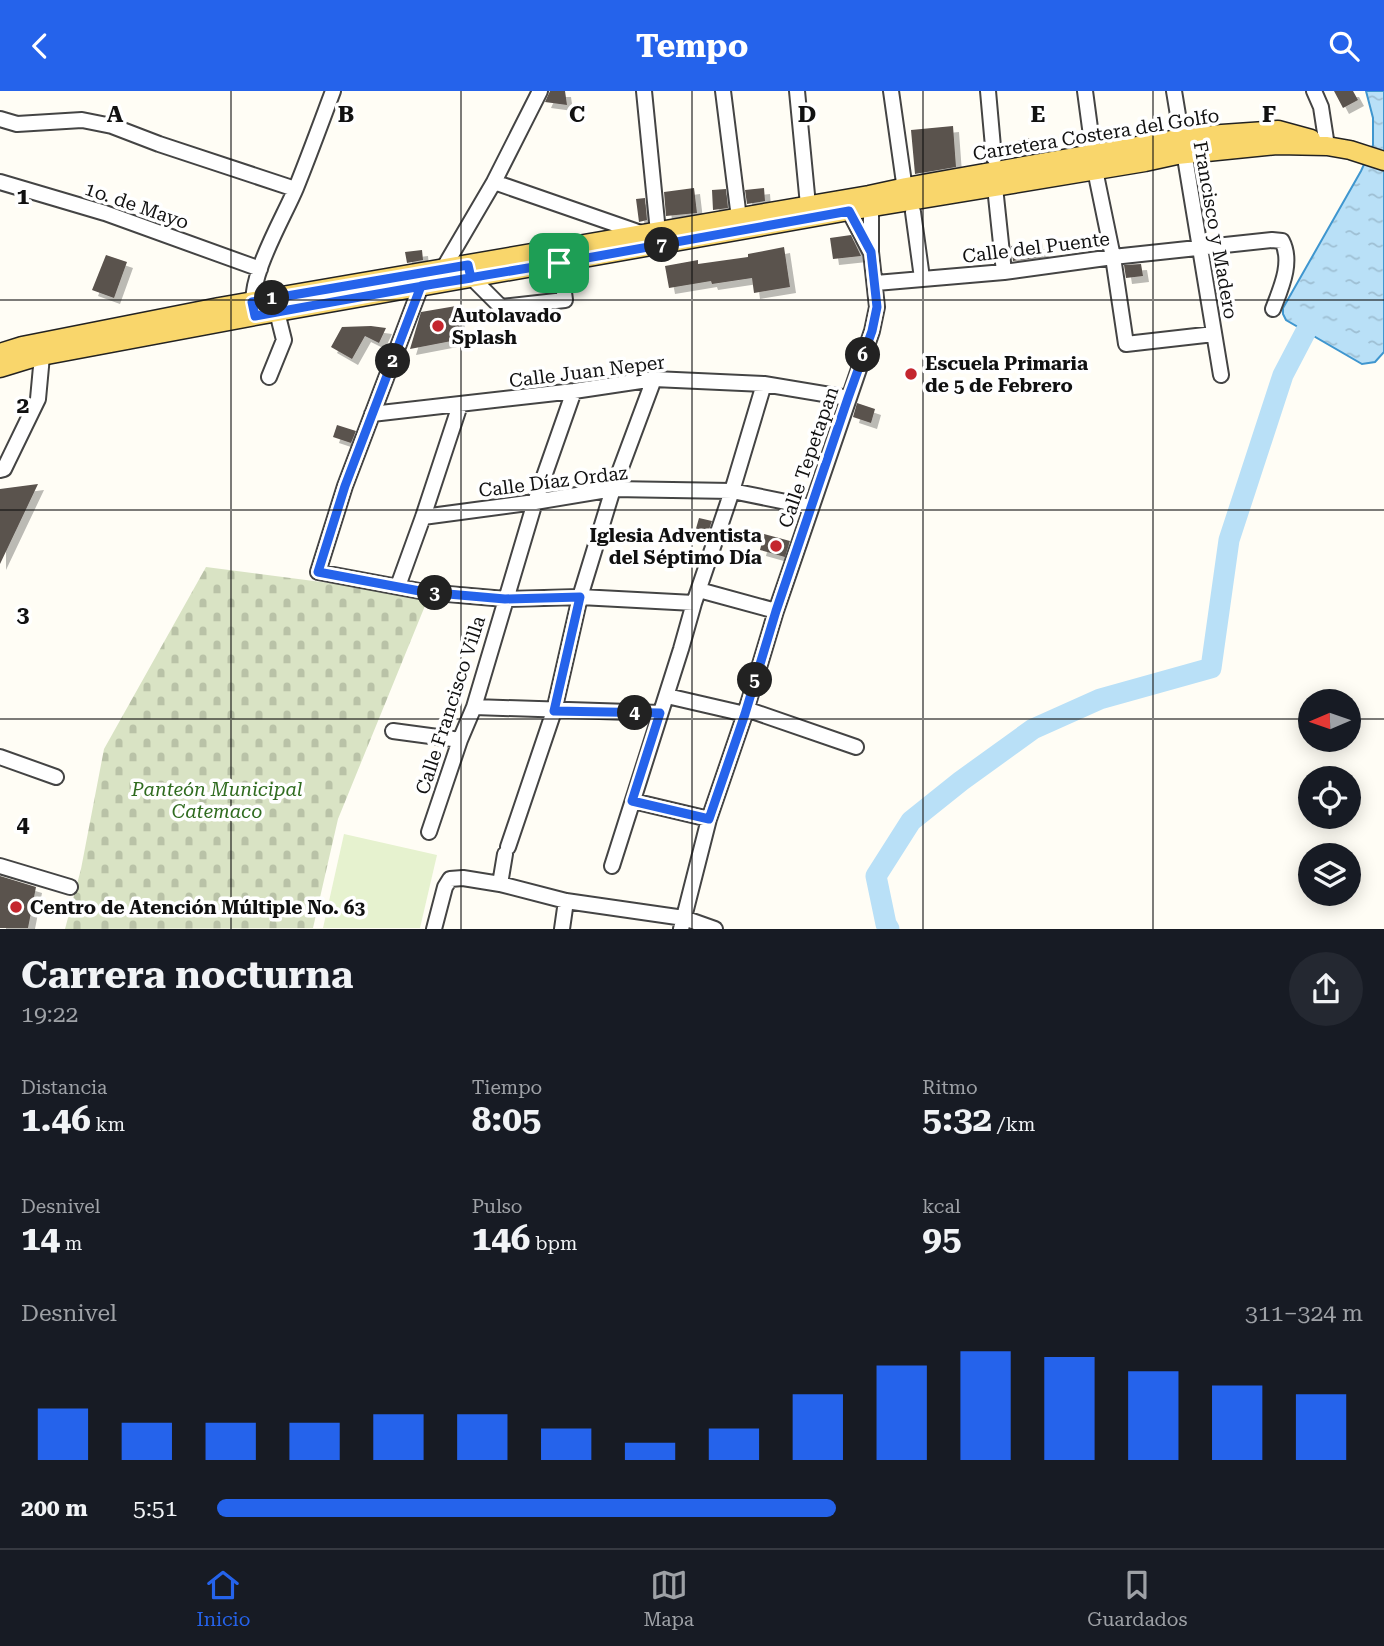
<!DOCTYPE html>
<html lang="es">
<head>
<meta charset="utf-8">
<style>
	:root { --surface:#171b24; --page:#242831; --text:#f1f3f6; --muted:#9ea1a6; --line:#363941; --accent:#2563eb }
	body { margin:0; font-family:"Roboto Serif",serif; background:var(--page); color:var(--text); height:100vh; display:flex; flex-direction:column; font-size:26px; white-space:nowrap }
	* { box-sizing:border-box; margin:0 }
	p { font-size:23px; color:var(--muted) }
	.icon { flex:none; width:38px; height:38px; fill:none; stroke:currentColor; stroke-width:2; stroke-linecap:round; stroke-linejoin:round }
	.map { position:relative; height:838px; overflow:hidden }
	.drawer { display:flex; flex-direction:column; background:var(--surface); flex:1 }
	.drawer>* { flex:none }
	.needle { width:46px; rotate:268deg }
	.tools { position:absolute; left:1298px; top:598px; display:grid; gap:14px }
	.tools a { display:grid; place-items:center; width:63px; height:63px; border-radius:50%; background:var(--surface); box-shadow:0 4px 18px #0003; font-size:35px }
	.pin { position:absolute; display:grid; place-items:center; width:60px; height:60px; color:#fff; margin:-30px; border-radius:14px; box-shadow:0 4px 10px #0006 }
	.km { position:absolute; width:35px; height:35px; margin:-18px; border-radius:50%; background:#222; color:#fff; font-size:19px; line-height:35px; text-align:center }
	.round { display:grid; place-items:center; flex:none; width:74px; height:74px; border-radius:37px; background:var(--page) }
	.overview { display:flex; align-items:center; justify-content:space-between; height:119px; padding:0 21px }
	h1 { font-size:38px; font-weight:700; line-height:52px }
	.metrics { display:grid; grid-template-columns:repeat(3,1fr); gap:10px; height:119px; padding:7px 21px }
	.metrics div { display:grid; align-content:center }
	.metrics b { font-size:35px; font-weight:700 }
	.metrics small { font-size:19px; font-weight:400 }
	.metrics p { font-size:19px }
	.chart { height:196px; padding:14px 21px }
	.chart p { display:flex; justify-content:space-between }
	.chart svg { width:100%; height:126px; margin-top:7px; stroke:var(--accent); stroke-width:6 }
	ul { padding:0 21px; list-style:none; font-size:23px }
	li { display:grid; grid-template-columns:112px 84px 1fr; align-items:center; height:52px }
	li i { height:18px; border-radius:9px; background:var(--accent) }
	header { display:flex; justify-content:space-between; align-items:center; height:91px; padding:0 21px; background:var(--accent); color:#fff; font-size:32px; font-weight:700 }
	.tabs { display:flex; justify-content:space-around; align-items:center; height:98px; border-top:2px solid var(--line); background:var(--surface); font-size:19px; color:var(--muted) }
	.tabs a { display:grid; justify-items:center; gap:4px }
	.tabs .selected { color:var(--accent) }
	.map>svg:first-child { display:block }
	.cemetery { fill:url(#cemetery-stones) }
	.pitch { fill:#e6f2cf }
	.water { fill:url(#water-ripples); stroke:#3f96cf; stroke-width:2 }
	.lines { fill:none; stroke-linecap:round; stroke-linejoin:round }
	.river { stroke:#b9e0f7; stroke-width:21 }
	.building { fill:#5a524d; filter:url(#shadow) }
	.minor-casing { stroke:#444; stroke-width:18 }
	.major-casing { stroke:#222; stroke-width:21 }
	.minor { stroke:#fff; stroke-width:14 }
	.major { stroke:#f9d66b; stroke-width:18 }
	.route-casing { stroke:#fff; stroke-width:14 }
	.route { stroke:#2563eb; stroke-width:9 }
	.grid { fill:none; stroke:#111; stroke-width:2; stroke-opacity:0.55 }
	.poi-dot { fill:#c4262e; stroke:#fff; stroke-width:2.5 }
	.labels { text-anchor:middle; stroke-width:7; stroke-linejoin:round; paint-order:stroke }
	.street-label { font-size:19px; fill:#111; stroke:#fff }
	.poi-label { font-size:19px; font-weight:bold; fill:#111; stroke:#fff; text-anchor:start }
	.park-label { font-size:19px; font-style:italic; fill:#2f6b1f; stroke:#fff }
	.grid-label { font-size:23px; text-anchor:middle; font-weight:bold; fill:#111; stroke:#fff; stroke-width:7; stroke-linejoin:round; paint-order:stroke }
</style>
</head>
<body>
<header><svg class="icon" aria-label="back" viewBox="0 0 24 24"><path d="M15 5l-7 7 7 7"/></svg>Tempo<svg class="icon" aria-label="search" viewBox="0 0 24 24"><circle cx="10" cy="10" r="6"/><path d="M15 15l6 6"/></svg></header>
<div class="map">
<svg width="1384" height="838" viewBox="0 0 1384 838">
	<defs>
		<pattern id="cemetery-stones" width="16" height="16" patternUnits="userSpaceOnUse" patternTransform="scale(1.75)"><rect width="16" height="16" fill="#d9e3c4"/><path d="M2 7V4a2 2 0 0 1 4 0v3zM10 15v-3a2 2 0 0 1 4 0v3z" fill="#b9c2a7"/></pattern>
		<pattern id="water-ripples" width="26" height="14" patternUnits="userSpaceOnUse" patternTransform="scale(1.75)"><rect width="26" height="14" fill="#b9e0f7"/><path d="M2 4q2-2 4 0t4 0M15 11q2-2 4 0t4 0" fill="none" stroke="#9ebfd3"/></pattern>
		<filter id="shadow"><feDropShadow dx="6" dy="6" stdDeviation="0" flood-color="#0004"/></filter>
	</defs>
	<rect width="100%" height="100%" fill="#fffdf5"/>
	<path class="cemetery" d="M206 476 429 505 338 728 313 837 65 838 81 778 104 658Z"/>
	<path class="pitch" d="M344 743 437 764 420 837H323Z"/>
	<path class="water" d="M1366 0H1384V261L1375 271 1362 273 1286 229 1283 223V217L1361 80 1373 54V27Z"/>
	<g class="lines">
		<path class="river" d="M889 838 886 833 876 785 911 730 961 690 1033 638 1100 608 1211 577 1229 449 1283 284 1306 240"/>
	</g>
	<path class="building" d="M550 0H565L567 14 545 11Z
		M1334 0H1353L1358 9 1343 17Z
		M953 35 956 76 915 83 911 39Z
		M1029 47 1032 62 1019 64 1017 50Z
		M694 97 697 122 666 125 664 101Z
		M764 97 765 110 747 113 745 99Z
		M726 98 728 117 713 119 712 99Z
		M645 107 647 129 639 131 636 108Z
		M851 144 861 165 833 168 830 147Z
		M1042 152 1043 166 1013 170 1011 155Z
		M784 156 790 196 754 202 752 187 712 193 711 190 669 197 665 175 698 169V173L748 166V163Z
		M422 159 423 169 407 172 405 161Z
		M106 164 127 171 114 207 92 199Z
		M1141 173 1143 185 1126 187 1124 174Z
		M456 215 462 248 410 258 421 221Z
		M371 235 386 237 379 252 365 245 352 268 331 256 342 236Z
		M857 312 875 318 871 332 853 326Z
		M337 334 356 340 351 352 333 346Z
		M38 393 0 473V398Z
		M699 427 712 430 707 444 695 441Z
		M764 443 790 450 785 466 760 459Z
		M0 785 36 796 28 837H0Z"/>
	<g class="lines">
		<g class="minor-casing">
			<path id="minor" d="M644 0 658 141
				M723 0 739 127
				M797 0 808 114
				M891 0 906 106
				M988 0 994 67
				M1085 0 1092 52
				M1174 0 1221 284
				M1314 0 1321 16 1327 55
				M0 28 17 33 82 29 112 35 159 53 295 98
				M1095 79 1113 166 1126 253 1214 243
				M0 91 105 122 260 178
				M494 91 641 142
				M995 96 1004 181
				M848 112 849 120 870 160
				M913 121 922 187
				M443 178 494 91 540 0
				M469 179 471 186 501 216 565 209 559 162
				M876 192 1004 181 1113 166 1272 149 1282 150C1293 171 1281 197 1273 218
				M421 195 345 395 318 481 425 501 505 508 580 506 694 512
				M254 220C247 187 283 128 296 97 309 65 321 32 333 0
				M269 286 284 249 277 221
				M372 323 574 300 654 288 764 293 848 307
				M0 379 4 378 38 308 42 265
				M423 426 535 411 613 398 732 400 811 416
				M398 495 423 426 460 314
				M699 499 776 520
				M667 605 745 623
				M474 616 660 622
				M746 618 856 656
				M393 640 460 649
				M0 666 56 686
				M633 710 709 728
				M429 741 460 649 474 616 535 411 574 300
				M508 756 554 620 580 506 613 398 654 288
				M0 775 70 796
				M612 775 681 558 694 512 732 400 764 293
				M500 793 505 763
				M434 838 445 796 450 788 463 787 500 793 566 810 684 827 715 838
				M562 838 566 810
				M681 838 709 728 745 623 776 520 872 240 877 216 871 161V117L870 107"/>
		</g>
		<g class="major-casing">
			<path id="major" d="M0 262 22 255 219 216 869 104 906 96 1171 49 1222 43 1278 39 1311 48
				M0 277 36 266 255 225 849 120 1145 71 1177 64 1277 54 1327 55 1350 59 1384 70"/>
		</g>
		<use href="#minor" class="minor"/>
		<use href="#major" class="major"/>
	</g>
	<g class="lines">
		<g class="route-casing">
			<path id="route" d="M559 172C465 187 371 204 277 221L255 225 252 211 468 174 471 187 421 195 345 395 318 481 425 501 505 508 580 506 554 620 660 622 632 710 709 728 745 623 776 520 848 307 872 240 877 216 871 161 849 120 559 172"/>
		</g>
		<use href="#route" class="route"/>
	</g>
	<path class="grid" d="M231 0V838M461 0V838M692 0V838M923 0V838M1153 0V838M0 209H1384M0 419H1384M0 628H1311M1349 628H1384"/>
	<g class="poi-dot">
		<circle cx="438" cy="235" r="7"/>
		<circle cx="911" cy="283" r="7"/>
		<circle cx="776" cy="455" r="7"/>
		<circle cx="16" cy="816" r="7"/>
	</g>
	<g class="labels">
		<g class="street-label">
			<text transform="translate(1096 43) rotate(-9)" y="7">Carretera Costera del Golfo</text>
			<text transform="translate(137 114) rotate(19)" y="7">1o. de Mayo</text>
			<text transform="translate(1216 139) rotate(80)" y="7">Francisco y Madero</text>
			<text transform="translate(1036 156) rotate(-7)" y="7">Calle del Puente</text>
			<text transform="translate(587 280) rotate(-7)" y="7">Calle Juan Neper</text>
			<text transform="translate(808 366) rotate(-71)" y="7">Calle Tepetapan</text>
			<text transform="translate(553 390) rotate(-7)" y="7">Calle Díaz Ordaz</text>
			<text transform="translate(450 614) rotate(-72)" y="7">Calle Francisco Villa</text>
		</g>
		<g class="poi-label">
			<text x="452" y="231">Autolavado<tspan x="452" dy="22">Splash</tspan></text>
			<text x="925" y="279">Escuela Primaria<tspan x="925" dy="22">de 5 de Febrero</tspan></text>
			<text x="762" y="451" text-anchor="end">Iglesia Adventista<tspan x="762" dy="22">del Séptimo Día</tspan></text>
			<text x="30" y="823">Centro de Atención Múltiple No. 63</text>
		</g>
		<g class="park-label">
			<text x="217" y="705">Panteón Municipal<tspan x="217" dy="22">Catemaco</tspan></text>
		</g>
	</g>
	<g class="grid-label">
		<text x="115" y="31">A</text>
		<text x="346" y="31">B</text>
		<text x="577" y="31">C</text>
		<text x="807" y="31">D</text>
		<text x="1038" y="31">E</text>
		<text x="1269" y="31">F</text>
		<text x="23" y="113">1</text>
		<text x="23" y="322">2</text>
		<text x="23" y="531">3</text>
		<text x="23" y="741">4</text>
	</g>
</svg>
<div class="tools">
<a><svg class="needle" viewBox="-14 -14 28 28"><path d="M0-13l5 13h-10z" fill="#e53935"/><path d="M0 13l5-13h-10z" fill="#9ea1a6"/></svg></a>
<a><svg class="icon" aria-label="locate" viewBox="0 0 24 24"><circle cx="12" cy="12" r="6"/><path d="M12 2v4M12 18v4M2 12h4M18 12h4"/></svg></a>
<a><svg class="icon" aria-label="layers" viewBox="0 0 24 24"><path d="M12 4l9 5-9 5-9-5zM3 14l9 5 9-5"/></svg></a>
</div>
<div class="pin" style="left:559px;top:172px;background:#1e9e55"><svg class="icon" aria-label="arrive" viewBox="0 0 24 24"><path d="M6 21V4h12l-3 4 3 4H6"/></svg></div>
<b class="km" style="left:272px;top:207px">1</b>
<b class="km" style="left:393px;top:270px">2</b>
<b class="km" style="left:435px;top:502px">3</b>
<b class="km" style="left:635px;top:622px">4</b>
<b class="km" style="left:755px;top:589px">5</b>
<b class="km" style="left:863px;top:264px">6</b>
<b class="km" style="left:662px;top:154px">7</b>
</div>
<section class="drawer">
<div class="overview"><div><h1>Carrera nocturna</h1><p>19:22</p></div><a class="round"><svg class="icon" aria-label="share" viewBox="0 0 24 24"><path d="M12 15V3M7 8l5-5 5 5M5 13v7h14v-7"/></svg></a></div>
<div class="metrics">
<div><p>Distancia</p><b>1.46<small> km</small></b></div>
<div><p>Tiempo</p><b>8:05</b></div>
<div><p>Ritmo</p><b>5:32<small> /km</small></b></div>
</div>
<div class="metrics">
<div><p>Desnivel</p><b>14<small> m</small></b></div>
<div><p>Pulso</p><b>146<small> bpm</small></b></div>
<div><p>kcal</p><b>95</b></div>
</div>
<div class="chart"><p><span>Desnivel</span>311–324 m</p>
<svg viewBox="0 0 160 44" preserveAspectRatio="none"><path d="M5 44V26M15 44V31M25 44V31M35 44V31M45 44V28M55 44V28M65 44V33M75 44V38M85 44V33M95 44V21M105 44V11M115 44V6M125 44V8M135 44V13M145 44V18M155 44V21"/></svg>
</div>
<ul>
<li><b>200 m</b>5:51<i style="width:54%"></i></li>
</ul>
</section>
<nav class="tabs">
<a class="selected"><svg class="icon" aria-label="home" viewBox="0 0 24 24"><path d="M3 11l9-7 9 7M6 9v11h12V9"/></svg>Inicio</a>
<a><svg class="icon" aria-label="map" viewBox="0 0 24 24"><path d="M3 6l6-2 6 2 6-2v14l-6 2-6-2-6 2zM9 4v14M15 6v14"/></svg>Mapa</a>
<a><svg class="icon" aria-label="saved" viewBox="0 0 24 24"><path d="M7 4h10v16l-5-4-5 4z"/></svg>Guardados</a>
</nav>
</body>
</html>
